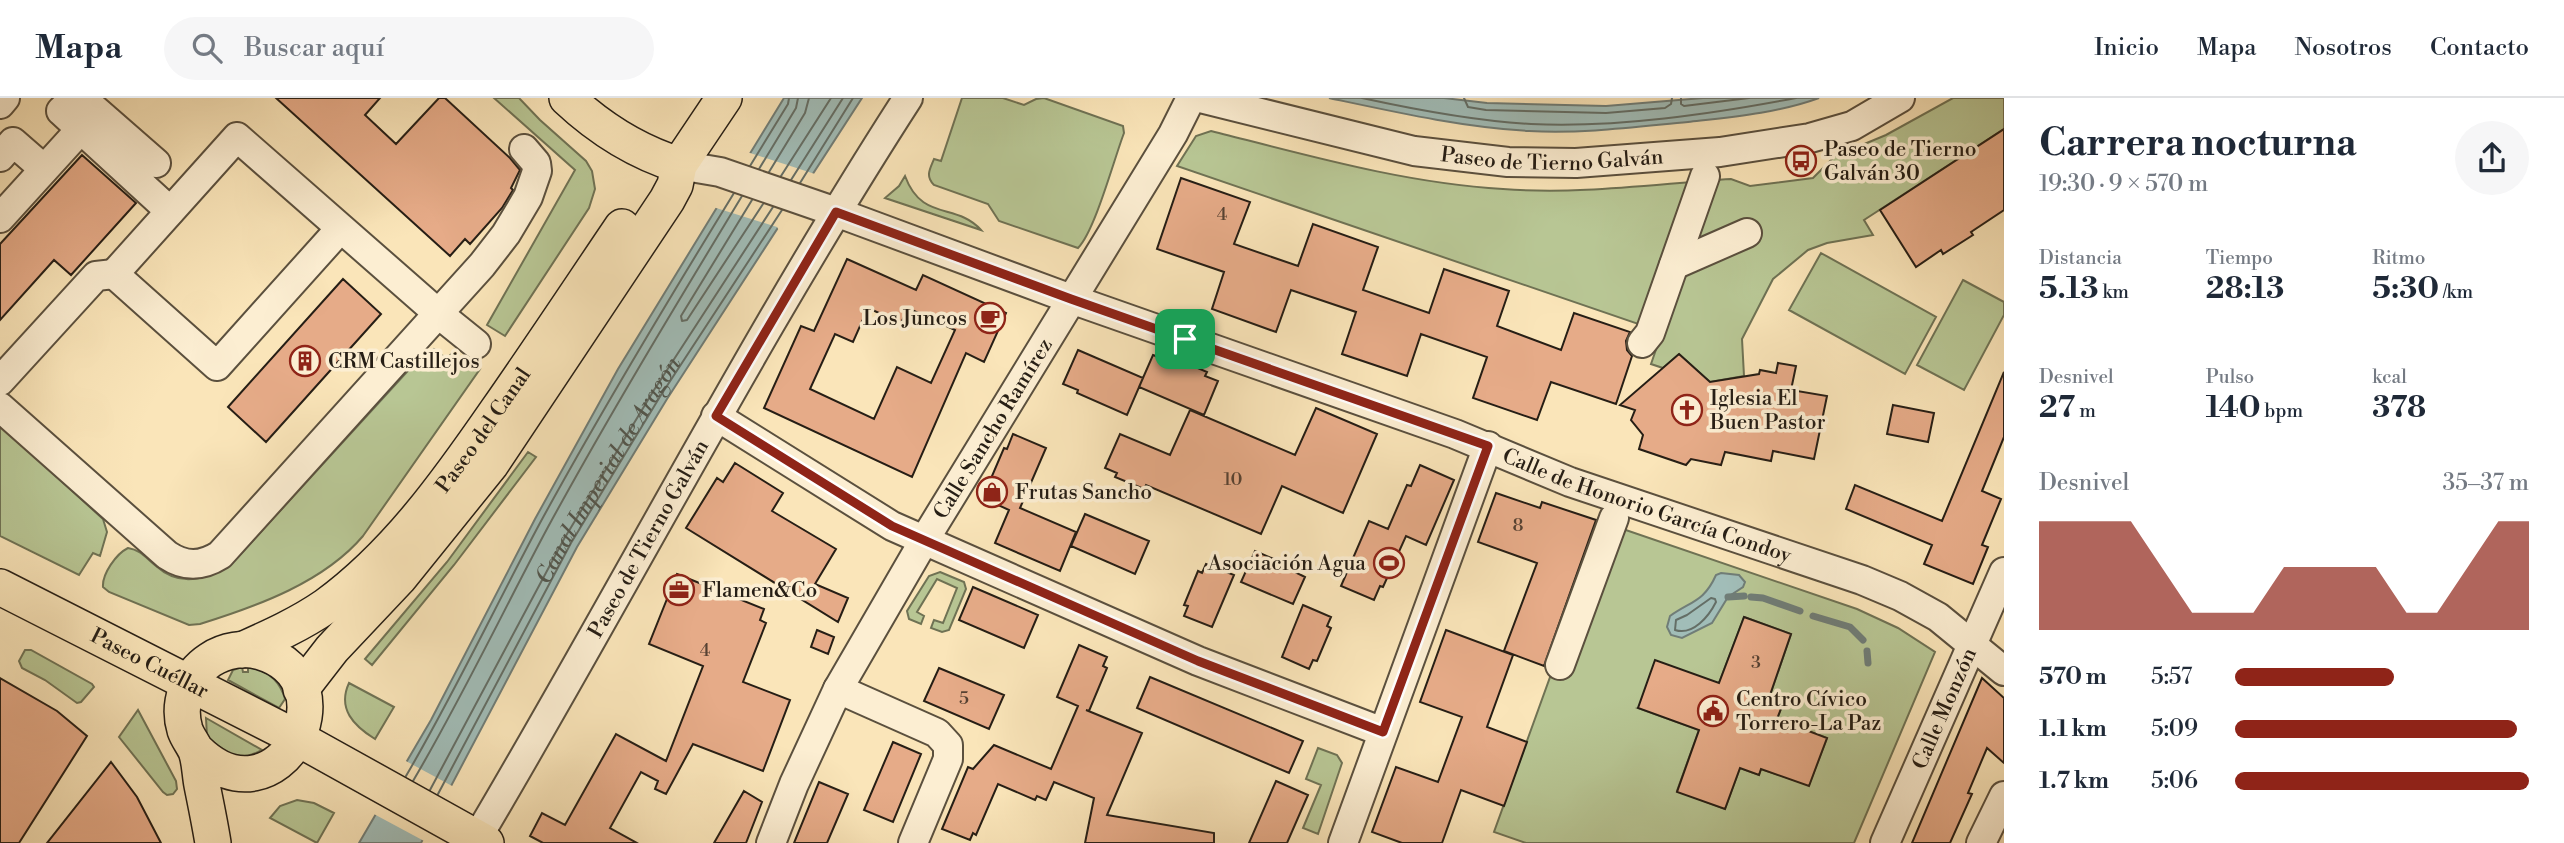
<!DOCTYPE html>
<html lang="es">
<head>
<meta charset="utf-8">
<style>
	:root { --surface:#fff; --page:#f6f6f7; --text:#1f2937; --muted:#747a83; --line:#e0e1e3; --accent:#8f2418 }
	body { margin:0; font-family:"Libre Bodoni",serif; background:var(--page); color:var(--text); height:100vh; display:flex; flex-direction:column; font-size:26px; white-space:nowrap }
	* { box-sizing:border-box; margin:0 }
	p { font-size:23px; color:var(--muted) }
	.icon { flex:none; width:38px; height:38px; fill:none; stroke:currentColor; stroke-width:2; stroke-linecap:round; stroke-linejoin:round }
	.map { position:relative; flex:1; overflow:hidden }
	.details { display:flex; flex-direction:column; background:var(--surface); width:560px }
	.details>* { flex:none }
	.pin { position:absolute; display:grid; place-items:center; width:60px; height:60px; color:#fff; margin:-30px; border-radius:14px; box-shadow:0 4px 10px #0006 }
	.round { display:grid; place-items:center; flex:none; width:74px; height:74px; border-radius:37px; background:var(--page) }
	.summary { display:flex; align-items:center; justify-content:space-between; height:119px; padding:0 35px }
	h1 { font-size:38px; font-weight:800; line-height:52px }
	.stats { display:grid; grid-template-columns:repeat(3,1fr); gap:10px; height:119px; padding:7px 35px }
	.stats div { display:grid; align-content:center }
	.stats b { font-size:30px; font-weight:800 }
	.stats small { font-size:19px; font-weight:400 }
	.stats p { font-size:19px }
	.chart { height:196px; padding:14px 35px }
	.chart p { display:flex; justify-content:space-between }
	.chart svg { width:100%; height:126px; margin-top:7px; fill:var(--accent); opacity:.7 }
	ul { padding:0 35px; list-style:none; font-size:23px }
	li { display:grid; grid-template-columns:112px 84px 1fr; align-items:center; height:52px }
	li i { height:18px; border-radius:9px; background:var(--accent) }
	header { display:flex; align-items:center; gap:42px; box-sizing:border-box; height:98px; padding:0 35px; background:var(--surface); border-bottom:2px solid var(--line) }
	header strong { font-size:33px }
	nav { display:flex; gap:38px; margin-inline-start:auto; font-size:24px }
	.search { width:490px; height:63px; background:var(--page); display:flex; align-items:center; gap:18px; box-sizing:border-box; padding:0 24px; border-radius:38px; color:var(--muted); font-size:26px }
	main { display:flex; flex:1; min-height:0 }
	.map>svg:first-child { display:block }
	.green { fill:#b8c694; stroke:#6f7254; stroke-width:2; fill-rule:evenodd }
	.water { fill:#a1bdb8; stroke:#707d77; stroke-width:2 }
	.pier { fill:#fae5b9 }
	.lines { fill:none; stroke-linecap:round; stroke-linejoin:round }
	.shore { stroke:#646e66; stroke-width:2 }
	.stream { stroke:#707d77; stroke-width:7 }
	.building { fill:#e6ab88; stroke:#261e15; stroke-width:2; fill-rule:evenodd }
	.minor-casing { stroke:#5b503e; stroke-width:32 }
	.major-casing { stroke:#261e15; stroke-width:38 }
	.minor { stroke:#fceed2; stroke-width:28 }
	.major { stroke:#fae5b9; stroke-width:35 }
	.route-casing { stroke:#fff; stroke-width:14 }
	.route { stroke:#8f2418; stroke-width:9 }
	.labels { text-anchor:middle; stroke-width:7; stroke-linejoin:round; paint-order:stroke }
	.number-label { font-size:18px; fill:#564132 }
	.poi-label { font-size:21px; fill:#261e15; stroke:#fceed2; text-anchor:start }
	.street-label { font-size:21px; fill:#261e15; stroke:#fceed2 }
	.water-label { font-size:23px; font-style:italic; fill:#51564e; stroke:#fceed2 }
</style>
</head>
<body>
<header>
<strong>Mapa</strong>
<div class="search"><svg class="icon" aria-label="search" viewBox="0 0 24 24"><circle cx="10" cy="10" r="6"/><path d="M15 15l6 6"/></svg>Buscar aquí</div>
<nav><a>Inicio</a><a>Mapa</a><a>Nosotros</a><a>Contacto</a></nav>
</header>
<main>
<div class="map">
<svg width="2004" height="745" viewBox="0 0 2004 745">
	<rect width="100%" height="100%" fill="#fae5b9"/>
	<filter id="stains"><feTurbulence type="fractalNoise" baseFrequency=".00286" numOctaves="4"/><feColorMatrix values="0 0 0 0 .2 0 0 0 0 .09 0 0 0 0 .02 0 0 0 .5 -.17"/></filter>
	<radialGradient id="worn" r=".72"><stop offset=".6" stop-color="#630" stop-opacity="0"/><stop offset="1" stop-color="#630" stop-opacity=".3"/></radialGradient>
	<path class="green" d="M494 0H519L540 22 586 63 592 73 595 91 589 110 505 238 487 227 575 72Z
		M962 0H1003L1024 7 1036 1 1044 0 1123 28 1124 35C1114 61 1095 133 1078 150L999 123 988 106 934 87C925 78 930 71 934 61L941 63Z
		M1953 0H2004V31L1864 122 1873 137 1827 145 1808 152 1773 181 1742 241 1744 278 1710 284 1679 256 1663 270 1651 266 1662 234 1177 68 1196 38 1211 33C1307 57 1403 85 1503 91 1579 97 1654 86 1731 81L1750 88 1813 80 1835 58 1886 37Z
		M905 78C922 124 956 104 981 132L885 100 899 88Z
		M1821 155 1936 219 1905 276 1789 212Z
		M1963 182 2004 204V217L1964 292 1917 267Z
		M434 251 447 261 452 255 480 271 363 438C324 484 258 508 200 526L189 527 109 494 103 489C102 476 116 456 128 450 141 452 146 460 156 468 183 492 211 480 237 460L426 253 429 256Z
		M0 327 103 421 107 434 100 458 93 455 79 477 0 438Z
		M528 354 536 359 454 467 372 567 365 561 447 464Z
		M1617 429 1857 511 1898 530 1935 554 1854 745H1526L1494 734 1553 571ZM1744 519 1791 536 1768 603 1782 608 1777 621 1827 640 1809 687 1761 671 1759 677 1740 670 1725 711 1677 693 1699 632 1638 610 1719 585Z
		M940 474 964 484 966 491 949 532 942 534 931 530 934 522 943 525 957 490 937 481 917 514 924 518 921 526 909 521 907 513 929 478Z
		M25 552H31L92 586 94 589 81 604 77 605 45 582 22 570 19 563Z
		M242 569 243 574H248V569C267 572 280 583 285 601L279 610 228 582 233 572Z
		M349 585 394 609 375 641C354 628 337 611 349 585Z
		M138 612 176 683 177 691 173 696 167 697 163 694 119 639Z
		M206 620 262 652C236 666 228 655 207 639Z
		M1318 650 1337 657 1342 665 1318 736 1303 730 1321 687 1306 681Z
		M297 702 314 705 334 715 317 745 270 720 280 708Z"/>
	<path class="water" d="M784 0H862L667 301 577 449 421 745H359L431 622 535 421 618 271Z
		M1329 0H1444L1487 5 1606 8 1703 0H1819C1778 15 1732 19 1688 24 1635 29 1582 36 1529 33 1461 29 1395 14 1329 0Z
		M1721 475 1739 477 1745 484 1743 489 1728 499 1712 525 1682 540 1671 537 1667 529 1670 518C1691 503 1704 504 1716 477Z"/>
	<path class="pier" d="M747 54 818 77 780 134 777 129 713 109Z
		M404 662 454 689 426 744 372 715Z"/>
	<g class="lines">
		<g class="shore">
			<path d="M1362 0C1417 12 1474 23 1531 26 1618 30 1711 16 1796 0"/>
			<path d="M1464 0 1468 9 1486 12 1606 15 1665 10 1671 6 1672 0"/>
			<path d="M1681 0V6L1684 8 1749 0"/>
			<path d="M750 68 788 6 789 0"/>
			<path d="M759 71 796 10 798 0"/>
			<path d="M769 74 805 15 809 0"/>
			<path d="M781 78 831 0"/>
			<path d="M791 82 843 0"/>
			<path d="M800 85 853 0"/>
			<path d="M752 102 681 218 682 223 687 222 763 106"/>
			<path d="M1711 500 1715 501 1716 504C1709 518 1693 538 1675 532L1676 522 1687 517Z"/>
			<path d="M406 678C454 596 495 509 540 425 601 313 667 204 734 95"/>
			<path d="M413 683C462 600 503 513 548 429 609 317 676 207 742 98"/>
			<path id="s1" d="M430 692 564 441 654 292 773 109"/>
			<path d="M438 696 571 445 661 297 782 112"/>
		</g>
		<path class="stream" d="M1728 499 1744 498
			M1751 499 1763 500 1800 513
			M1813 518 1850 529 1863 542
			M1867 553 1868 565"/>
	</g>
	<path class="building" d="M276 0H380L365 17 396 46 439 0H445L510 60 520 72 511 90 513 92 502 110 470 146 465 141 450 158Z
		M2004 31V112L1971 134 1973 137 1943 156 1941 152 1916 169 1880 112Z
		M82 57 136 105 71 177 54 162 0 222V146Z
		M1181 80 1250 104 1234 146 1298 168 1313 126 1378 149 1363 192 1429 215 1444 171 1509 193 1497 228 1561 252 1574 215 1630 234 1626 243 1627 252 1632 258 1616 306 1551 284 1537 322 1473 300 1487 259 1421 236 1407 278 1342 256 1356 214 1291 192 1276 234 1212 211 1224 174 1157 151Z
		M847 161 916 192 923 177 1006 215 984 264 966 255 912 379 764 310 801 228 814 233ZM868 210 901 225 908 210 955 232 931 285 897 269 874 321 810 291 835 236 853 244Z
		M343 181 381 216 266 344 228 309Z
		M1078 252 1143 280 1127 317 1077 295 1078 292 1063 286Z
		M1679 256 1710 284 1759 276 1760 272 1776 275 1778 265 1796 268 1791 292 1827 298 1814 361 1773 353 1771 363 1725 354 1721 367 1691 361 1686 367 1639 351 1643 337 1631 322 1635 312 1620 307Z
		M1153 257 1166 262 1168 257 1207 274 1205 278 1218 283 1204 317 1139 289Z
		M2004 274V339L1982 393 2001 401 1982 447 1988 449 1973 486 1924 466 1932 447 1846 411 1855 387 1942 423Z
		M1893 307 1934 315 1928 344 1887 336Z
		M1316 310 1377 336 1343 415 1282 388 1261 436 1146 387 1144 391 1115 379 1117 375 1105 370 1120 336 1170 357 1190 312 1295 357Z
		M1013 336 1046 350 1020 410 1076 434 1060 473 995 445 1009 412 985 401 991 386 989 385 1004 350 1007 351Z
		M735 365 783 395 772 413 836 451 815 486 848 500 838 524 686 430 717 380 723 384Z
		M1420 367 1454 382 1426 447 1406 438 1383 489 1380 488 1374 502 1341 488 1369 423 1388 431 1407 387 1411 388Z
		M1496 395 1540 410 1542 404 1596 422 1544 568 1504 553 1537 465 1478 444Z
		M1085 416 1149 443 1135 476 1071 448Z
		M1255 453 1297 471 1295 474 1305 479 1293 506 1241 484Z
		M1206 466 1234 477 1212 529 1184 518 1188 508 1184 507 1198 473 1202 475Z
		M677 476 764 511 760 522 766 525 743 584 790 602 763 673 693 646 666 696 655 691 658 683 641 674 610 730 637 745H543L530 738 542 715 565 727 616 636 666 663 703 568 649 546Z
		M973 489 1038 517 1024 550 959 522Z
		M1303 507 1331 519 1327 528 1331 530 1317 563 1313 562 1309 571 1282 559Z
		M1744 519 1791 536 1768 603 1782 608 1777 621 1827 640 1809 688 1761 671 1759 677 1740 670 1725 711 1677 694 1699 632 1638 610 1655 562 1719 585Z
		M817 532 834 539 828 556 811 549Z
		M1446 532 1513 557 1487 629 1527 644 1504 708 1461 692 1442 745H1402L1372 734 1396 669 1438 684 1462 619 1420 604Z
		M1079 547 1107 559 1103 568 1107 570 1089 613 1086 612 1120 626 1142 635 1107 717 1214 735V745H1085L1094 700 1054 684 1046 702 1037 698 1035 702 998 686 976 737 973 735 970 742 942 731 968 669 973 671 994 647 1051 671 1078 608 1057 599Z
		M939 570 1004 597 989 631 924 603Z
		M1150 579 1303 643 1289 675 1137 610Z
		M0 580 57 613 87 638 19 745H0Z
		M1982 580 2004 600V665L1987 650 1968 695 1972 696 1950 745H1912Z
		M893 644 921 656 893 724 864 712Z
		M111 664 137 699 161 745H47Z
		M1276 683 1308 697 1287 745H1249Z
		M819 684 848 696 827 745H794Z
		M744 693 762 704 746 745H714Z"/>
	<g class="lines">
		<g class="minor-casing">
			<g id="minor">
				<path id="s2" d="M1200 0 1414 53 1508 64 1576 65 1720 54 1810 40 1852 28 1900 0"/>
				<path d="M0 6 5 0"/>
				<path d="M0 59 13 44 44 71"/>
				<path d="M156 65 85 3H71L61 13 170 113"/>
				<path id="s3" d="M679 67 720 74 836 114 1071 201 1455 336 1570 384 1862 482 1900 498 1938 519 2004 573"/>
				<path d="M0 120 81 31"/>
				<path d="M340 131 217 268 114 176 237 39 440 217 476 246"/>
				<path d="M1674 167 1747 135"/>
				<path d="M1642 245 1650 235 1705 78"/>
				<path d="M0 283 96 178 114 176"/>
				<path d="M0 309 167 457C185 469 201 469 220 457L482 167 506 136 528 99 537 73 536 65 524 51"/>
				<path d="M716 318 892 428 1198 563 1383 634"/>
				<path d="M1560 567 1614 420"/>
				<path d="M838 591 937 635 948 647V661L913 745"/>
				<path id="s4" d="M477 740C623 494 753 240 908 0"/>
				<path id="s5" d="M771 745 794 686 838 591 925 441 1173 36 1191 0"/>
				<path d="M1343 745 1488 348"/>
				<path id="s6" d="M1885 745 2004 474"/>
				<path d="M1981 745 2004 698"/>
			</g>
		</g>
		<g class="major-casing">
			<g id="major">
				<path d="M567 0C599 30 637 54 679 67"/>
				<path id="s7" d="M0 489 299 641 486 745"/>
				<path id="s8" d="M242 552C271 539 300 526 326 508 396 457 448 384 497 313 539 253 580 191 622 129"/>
				<path d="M301 591 332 551 399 480 491 366 667 102 675 87 679 67 724 0"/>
				<path d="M197 653C277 732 357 583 261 554 244 549 225 552 210 562 187 577 177 606 185 632 188 641 195 648 197 656 200 666 200 677 202 687 206 707 210 726 213 745"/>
			</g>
		</g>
		<use href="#minor" class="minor"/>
		<use href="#major" class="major"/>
	</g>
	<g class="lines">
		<g class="route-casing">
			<path id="route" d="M836 114 1071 201 1488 348 1383 634 1198 563 892 428 716 318Z"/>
		</g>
		<use href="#route" class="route"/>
	</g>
	<defs>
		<g id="bus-ring" transform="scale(1.575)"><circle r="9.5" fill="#fceed2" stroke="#8f2418" stroke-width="1.5"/><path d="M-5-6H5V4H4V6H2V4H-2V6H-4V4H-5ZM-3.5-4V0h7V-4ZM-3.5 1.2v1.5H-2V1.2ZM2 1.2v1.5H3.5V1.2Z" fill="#8f2418"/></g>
		<g id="cafe-ring" transform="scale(1.575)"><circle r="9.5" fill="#fceed2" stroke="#8f2418" stroke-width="1.5"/><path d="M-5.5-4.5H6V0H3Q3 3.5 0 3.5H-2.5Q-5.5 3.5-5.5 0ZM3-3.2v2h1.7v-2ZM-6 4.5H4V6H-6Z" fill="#8f2418"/></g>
		<g id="building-ring" transform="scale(1.575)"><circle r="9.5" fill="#fceed2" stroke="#8f2418" stroke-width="1.5"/><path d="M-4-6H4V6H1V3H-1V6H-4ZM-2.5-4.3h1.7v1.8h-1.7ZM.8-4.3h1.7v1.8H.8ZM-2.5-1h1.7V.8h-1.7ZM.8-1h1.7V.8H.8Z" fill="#8f2418"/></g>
		<g id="church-ring" transform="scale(1.575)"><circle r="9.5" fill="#fceed2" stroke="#8f2418" stroke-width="1.5"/><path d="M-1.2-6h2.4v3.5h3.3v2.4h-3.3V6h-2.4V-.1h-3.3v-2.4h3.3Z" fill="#8f2418"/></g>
		<g id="shop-ring" transform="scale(1.575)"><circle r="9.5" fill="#fceed2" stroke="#8f2418" stroke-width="1.5"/><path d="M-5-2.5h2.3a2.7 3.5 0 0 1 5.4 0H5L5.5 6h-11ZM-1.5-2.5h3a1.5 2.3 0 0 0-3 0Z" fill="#8f2418"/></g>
		<g id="stadium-ring" transform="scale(1.575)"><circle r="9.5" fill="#fceed2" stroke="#8f2418" stroke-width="1.5"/><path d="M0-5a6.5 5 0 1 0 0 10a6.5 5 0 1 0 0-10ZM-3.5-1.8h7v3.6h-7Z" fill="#8f2418"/></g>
		<g id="office-ring" transform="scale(1.575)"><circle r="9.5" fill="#fceed2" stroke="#8f2418" stroke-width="1.5"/><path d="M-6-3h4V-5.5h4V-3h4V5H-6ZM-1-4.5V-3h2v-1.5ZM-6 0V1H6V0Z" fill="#8f2418"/></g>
		<g id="civic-ring" transform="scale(1.575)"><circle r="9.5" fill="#fceed2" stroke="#8f2418" stroke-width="1.5"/><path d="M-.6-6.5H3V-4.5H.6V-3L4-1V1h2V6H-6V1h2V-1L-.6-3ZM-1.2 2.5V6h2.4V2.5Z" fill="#8f2418"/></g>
	</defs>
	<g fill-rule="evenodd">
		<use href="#bus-ring" x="1801" y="63"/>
		<use href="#cafe-ring" x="990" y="220"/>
		<use href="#building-ring" x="305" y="263"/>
		<use href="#church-ring" x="1687" y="312"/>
		<use href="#shop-ring" x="992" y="394"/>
		<use href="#stadium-ring" x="1389" y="465"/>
		<use href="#office-ring" x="679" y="492"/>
		<use href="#civic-ring" x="1713" y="613"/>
	</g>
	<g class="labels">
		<g class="number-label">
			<text x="1222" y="122">4</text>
			<text x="1233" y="387">10</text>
			<text x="1518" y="433">8</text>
			<text x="705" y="558">4</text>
			<text x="1756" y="570">3</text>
			<text x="964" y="606">5</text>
		</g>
		<g class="poi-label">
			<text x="1824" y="58">Paseo de Tierno<tspan x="1824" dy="24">Galván 30</tspan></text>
			<text x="967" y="227" text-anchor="end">Los Juncos</text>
			<text x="328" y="270">CRM Castillejos</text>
			<text x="1710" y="307">Iglesia El<tspan x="1710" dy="24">Buen Pastor</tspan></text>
			<text x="1015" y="401">Frutas Sancho</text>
			<text x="1366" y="472" text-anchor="end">Asociación Agua</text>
			<text x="702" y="499">Flamen&amp;Co</text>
			<text x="1736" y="608">Centro Cívico<tspan x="1736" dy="24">Torrero-La Paz</tspan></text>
		</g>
		<g class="street-label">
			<text dy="7" stroke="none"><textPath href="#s2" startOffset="359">Paseo de Tierno Galván</textPath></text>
			<text dy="7" stroke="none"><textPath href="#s8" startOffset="332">Paseo del Canal</textPath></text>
			<text dy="7" stroke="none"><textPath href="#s5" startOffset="471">Calle Sancho Ramírez</textPath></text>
			<text dy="7" stroke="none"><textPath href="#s3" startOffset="1027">Calle de Honorio García Condoy</textPath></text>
			<text dy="7" stroke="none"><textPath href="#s4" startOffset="345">Paseo de Tierno Galván</textPath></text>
			<text dy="7" stroke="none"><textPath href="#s7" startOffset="168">Paseo Cuéllar</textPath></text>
			<text dy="7" stroke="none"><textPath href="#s6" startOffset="147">Calle Monzón</textPath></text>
		</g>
		<g class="water-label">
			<text dy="8" stroke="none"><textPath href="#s1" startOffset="366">Canal Imperial de Aragón</textPath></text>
		</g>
	</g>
	<rect width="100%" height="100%" filter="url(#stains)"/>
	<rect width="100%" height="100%" fill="url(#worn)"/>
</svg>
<div class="pin" style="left:1185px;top:241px;background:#1e9e55"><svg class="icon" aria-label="arrive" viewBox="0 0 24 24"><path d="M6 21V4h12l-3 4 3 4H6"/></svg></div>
</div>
<section class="details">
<div class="summary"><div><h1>Carrera nocturna</h1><p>19:30 · 9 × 570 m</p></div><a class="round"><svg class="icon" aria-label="share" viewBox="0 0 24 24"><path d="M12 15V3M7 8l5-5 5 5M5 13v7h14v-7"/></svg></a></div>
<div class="stats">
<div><p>Distancia</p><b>5.13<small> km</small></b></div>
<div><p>Tiempo</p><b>28:13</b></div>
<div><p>Ritmo</p><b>5:30<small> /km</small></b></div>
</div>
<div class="stats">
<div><p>Desnivel</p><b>27<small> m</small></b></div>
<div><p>Pulso</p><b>140<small> bpm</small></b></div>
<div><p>kcal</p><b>378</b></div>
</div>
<div class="chart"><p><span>Desnivel</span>35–37 m</p>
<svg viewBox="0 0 160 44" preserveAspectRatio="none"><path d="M0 44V6L10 6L20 6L30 6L40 22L50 38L60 38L70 38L80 22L90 22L100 22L110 22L120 38L130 38L140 22L150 6L160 6V44z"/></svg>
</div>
<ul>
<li><b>570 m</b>5:57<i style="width:54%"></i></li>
<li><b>1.1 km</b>5:09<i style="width:96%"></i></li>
<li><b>1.7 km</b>5:06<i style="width:100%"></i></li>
</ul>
</section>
</main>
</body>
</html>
